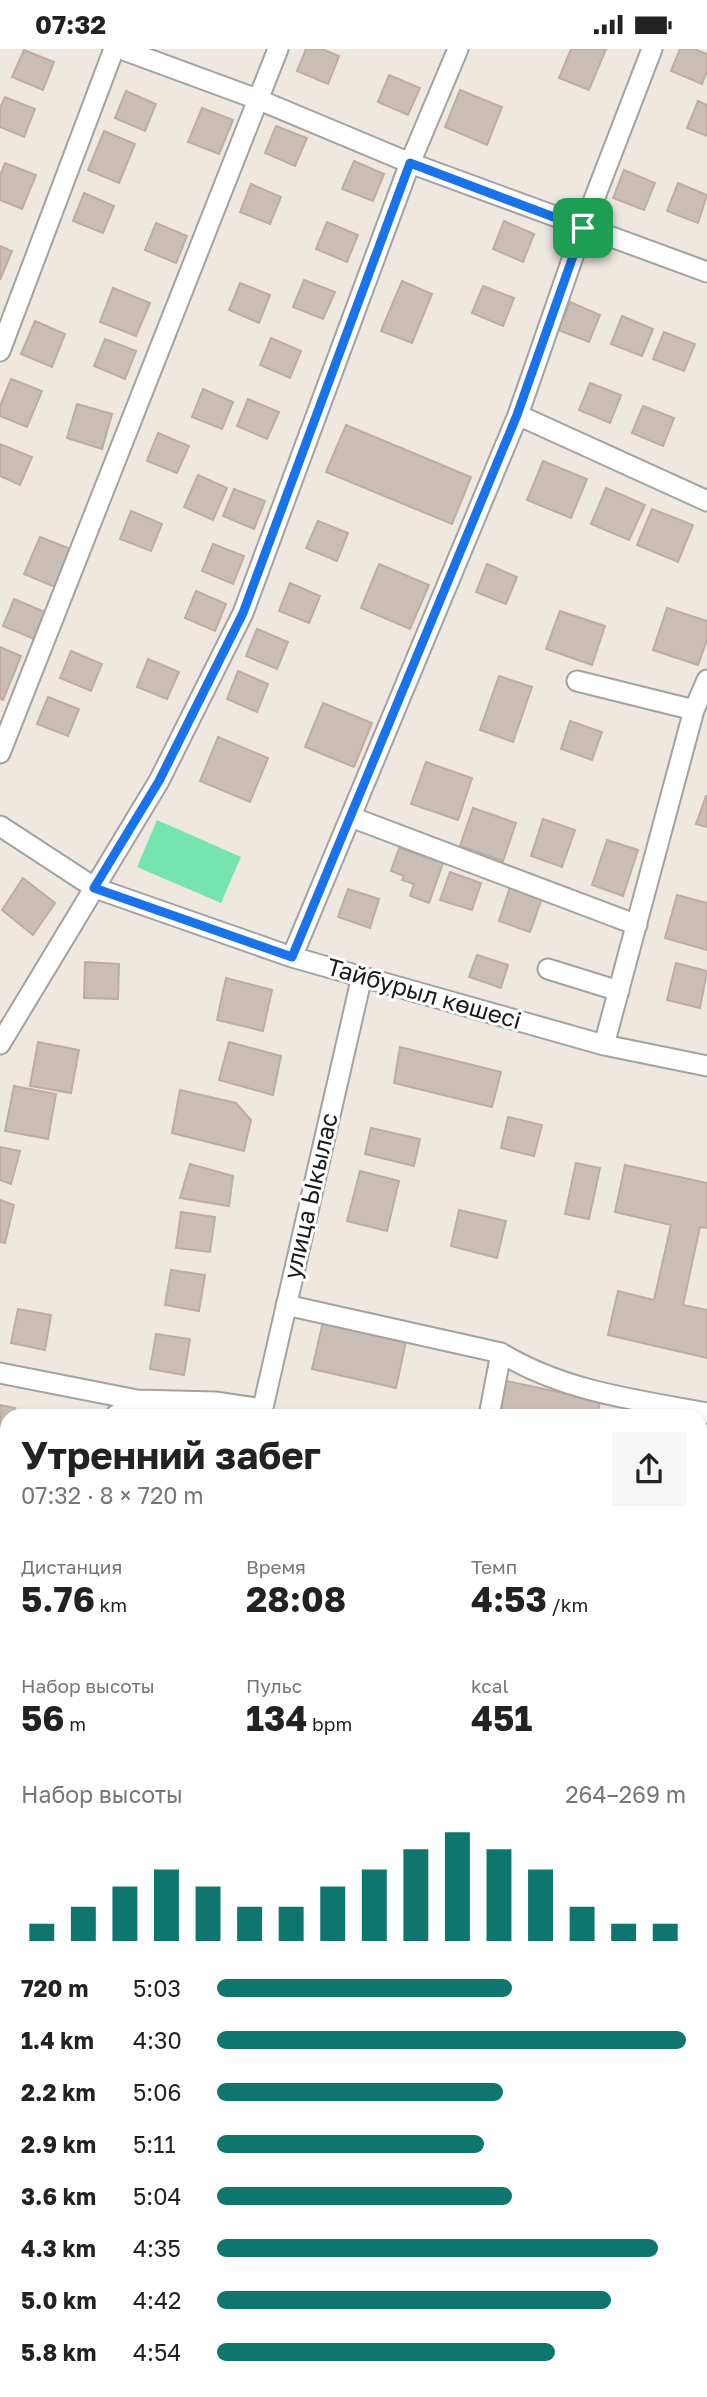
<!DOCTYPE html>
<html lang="ru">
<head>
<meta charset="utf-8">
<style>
	:root { --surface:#fff; --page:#f6f6f6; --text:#222; --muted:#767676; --accent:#0f766e }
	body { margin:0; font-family:"Golos Text",sans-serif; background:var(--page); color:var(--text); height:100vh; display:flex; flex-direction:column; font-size:26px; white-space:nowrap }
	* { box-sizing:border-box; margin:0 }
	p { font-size:23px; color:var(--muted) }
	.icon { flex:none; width:38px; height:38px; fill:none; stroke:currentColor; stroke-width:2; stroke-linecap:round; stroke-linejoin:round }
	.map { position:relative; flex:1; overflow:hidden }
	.panel { position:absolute; left:0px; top:1360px; width:707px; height:989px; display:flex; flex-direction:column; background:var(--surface); border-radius:21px 21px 0 0; box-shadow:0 4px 10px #0003 }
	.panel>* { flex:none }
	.pin { position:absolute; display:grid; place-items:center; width:60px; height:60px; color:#fff; margin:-30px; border-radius:14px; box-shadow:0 4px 10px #0006 }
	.round { display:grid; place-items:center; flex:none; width:74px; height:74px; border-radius:0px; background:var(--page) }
	.summary { display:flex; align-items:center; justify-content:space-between; height:119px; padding:0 21px }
	h1 { font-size:38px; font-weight:700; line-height:52px }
	.stats { display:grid; grid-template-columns:repeat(3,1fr); gap:10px; height:119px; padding:7px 21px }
	.stats div { display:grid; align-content:center }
	.stats b { font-size:35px; font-weight:700 }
	.stats small { font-size:19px; font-weight:400 }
	.stats p { font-size:19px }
	.chart { height:196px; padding:14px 21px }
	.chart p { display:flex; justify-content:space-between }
	.chart svg { width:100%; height:126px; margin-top:7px; stroke:var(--accent); stroke-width:6 }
	ul { padding:0 21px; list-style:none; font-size:23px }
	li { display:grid; grid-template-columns:112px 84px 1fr; align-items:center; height:52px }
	li i { height:18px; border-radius:9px; background:var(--accent) }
	.status { display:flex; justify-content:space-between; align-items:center; height:49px; padding:0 35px; background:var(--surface); direction:ltr }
	.status svg { height:19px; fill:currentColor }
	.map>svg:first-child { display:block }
	.pitch { fill:#76e4ae }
	.building { fill:#cabdb6; stroke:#c1aba1; stroke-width:2 }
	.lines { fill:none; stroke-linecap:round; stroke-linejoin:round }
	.minor-casing { stroke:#a2a2a2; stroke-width:23 }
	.major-casing { stroke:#935200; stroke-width:28 }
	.minor { stroke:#fff; stroke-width:19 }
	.major { stroke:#ffc594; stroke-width:24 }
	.route-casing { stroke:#fff; stroke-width:14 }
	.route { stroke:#1a73e8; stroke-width:9 }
	.labels { text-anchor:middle; stroke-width:6; stroke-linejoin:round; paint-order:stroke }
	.street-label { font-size:24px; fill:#1b1b1b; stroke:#fff }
</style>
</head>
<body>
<div class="status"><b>07:32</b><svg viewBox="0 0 49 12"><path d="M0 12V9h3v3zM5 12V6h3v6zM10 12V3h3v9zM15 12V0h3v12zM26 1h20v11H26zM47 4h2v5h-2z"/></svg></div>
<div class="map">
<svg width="707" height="2348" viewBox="0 0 707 2348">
	<rect width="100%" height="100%" fill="#eee8e0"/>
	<path class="pitch" d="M157 771 241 808 221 854 137 818Z"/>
	<path class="building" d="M306 0H322L339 7 328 35 297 22Z
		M571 0H606L589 41 559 29Z
		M680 0H694L707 5V22L702 35 671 22Z
		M24 1 54 13 43 41 12 28Z
		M389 26 420 39 408 66 378 53Z
		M460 41 502 58 487 96 445 78Z
		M126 42 156 55 145 82 115 69Z
		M5 48 35 60 24 88 0 78V59Z
		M698 52 707 56V87L687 79Z
		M202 59 233 71 219 105 188 93Z
		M276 77 307 89 295 117 265 104Z
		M104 82 135 95 119 134 88 121Z
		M354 112 384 125 373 152 342 140Z
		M5 114 36 126 22 160 0 151V126Z
		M624 121 655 134 644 161 613 149Z
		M678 134 707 146 698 174 667 162Z
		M251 135 281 148 270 175 240 163Z
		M84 144 114 157 103 184 73 172Z
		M504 172 534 185 523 213 493 200Z
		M327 173 358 186 347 213 316 200Z
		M156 174 187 187 176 214 145 201Z
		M0 197 12 202 0 231Z
		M304 231 335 243 323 270 293 258Z
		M402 232 432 245 412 294 381 282Z
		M240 234 270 246 259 274 229 261Z
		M483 237 514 249 503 277 472 264Z
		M113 239 150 254 136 287 100 273Z
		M570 253 600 266 589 293 558 281Z
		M622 267 653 280 642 307 611 295Z
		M35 272 65 285 52 318 21 305Z
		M664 283 695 295 684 322 653 310Z
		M271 289 301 302 290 329 260 316Z
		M105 290 136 302 125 330 94 317Z
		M11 330 42 342 27 378 0 367V357Z
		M590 334 621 346 610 374 579 361Z
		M203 340 233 353 222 380 192 368Z
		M248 350 279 363 267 390 237 377Z
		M77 355 112 365 102 400 67 389Z
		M643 357 674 369 663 397 632 384Z
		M346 376 471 428 452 475 326 423Z
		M158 384 189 397 177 424 147 412Z
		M0 395 32 408 20 436 0 427Z
		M543 412 587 430 571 469 527 451Z
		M198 426 227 439 213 471 184 458Z
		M606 439 645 456 629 491 591 475Z
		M234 440 265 452 254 480 223 467Z
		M652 460 693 476 678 513 637 496Z
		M131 462 162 475 151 502 120 490Z
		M318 472 348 484 337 512 306 499Z
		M40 488 71 500 55 538 24 525Z
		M213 495 244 507 233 535 202 522Z
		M379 515 429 536 410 580 361 559Z
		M487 515 517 528 506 555 476 543Z
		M290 534 320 547 309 574 279 562Z
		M196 542 226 555 215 582 185 569Z
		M14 550 45 563 34 590 3 577Z
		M667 559 707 572V591L698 616 653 601Z
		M560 562 605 577 592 616 546 600Z
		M257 580 288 593 277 620 246 607Z
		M0 598 21 607 3 651 0 649Z
		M71 602 102 615 91 642 60 629Z
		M148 610 179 623 167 650 137 638Z
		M238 622 268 635 257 663 227 650Z
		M499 627 532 638 513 693 480 681Z
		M48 648 79 660 68 687 37 675Z
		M323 654 372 674 354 718 305 698Z
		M570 672 602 683 592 711 561 700Z
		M218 688 268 709 250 753 200 732Z
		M426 713 472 729 458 771 411 755Z
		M706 747H707V778L696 775Z
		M473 759 516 774 503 812 460 797Z
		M543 770 575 781 562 818 531 807Z
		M607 791 638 801 623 847 592 836Z
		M399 799 443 814 429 854 410 847 414 835 402 831 404 827 391 822Z
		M450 823 481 834 472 861 440 851Z
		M23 829 55 854 33 886 2 861Z
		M510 838 542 849 530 883 499 872Z
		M348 840 379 850 370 879 338 868Z
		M677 846 707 854V901L665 889Z
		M477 906 508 916 501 939 469 928Z
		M85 913 119 915 118 950 84 949Z
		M676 914 707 922 700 959 667 951Z
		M226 929 272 941 263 982 217 971Z
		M38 993 79 1001 71 1044 30 1037Z
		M229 993 281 1007 273 1046 219 1031Z
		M400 998 501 1023 492 1058 394 1034Z
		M14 1037 56 1045 48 1090 5 1082Z
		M180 1041 236 1054 251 1071 244 1102 172 1084Z
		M508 1068 542 1076 534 1107 501 1099Z
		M371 1079 420 1090 414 1117 365 1105Z
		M0 1098 20 1102 11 1135 0 1131Z
		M576 1114 600 1119 589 1170 565 1165Z
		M190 1115 233 1127 229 1157 180 1149Z
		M625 1116 707 1134V1179L700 1178 683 1256 707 1261V1309L608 1286 618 1242 654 1251 671 1176 615 1163Z
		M360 1122 399 1132 387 1182 347 1172Z
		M0 1151 14 1156 5 1194 0 1193Z
		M459 1161 506 1172 497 1209 451 1197Z
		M181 1163 215 1168 210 1203 176 1199Z
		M171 1221 205 1226 199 1262 165 1256Z
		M18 1260 51 1266 45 1301 11 1294Z
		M323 1273 406 1292 396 1339 312 1320Z
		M156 1285 190 1290 184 1326 150 1320Z
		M502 1331 600 1352 597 1367H494Z
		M0 1356 15 1359 13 1367H7L5 1403 0 1402Z
		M707 1380V1459L700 1457V1409Z
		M0 1498 7 1500V1544L0 1542Z
		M700 1578 707 1580V1614L700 1612Z
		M700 1756 707 1758V1800L700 1798Z
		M700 1925 707 1928V1966L700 1962Z
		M0 2143 7 2144V2175L0 2173Z
		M0 2252 7 2253V2287L0 2285Z
		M219 2342H252L251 2348 218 2347Z
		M266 2342H300L299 2348Z
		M319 2342H353L352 2348H318Z
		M504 2342H543L539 2348H516Z
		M655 2342H689L686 2348H651Z"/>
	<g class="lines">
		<g class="minor-casing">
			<path id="minor" d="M121 0 257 50 410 114 707 223
				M0 302 114 0
				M518 366 707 452
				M577 632 694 661
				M0 704 278 0
				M351 768 637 876
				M0 777 95 839 292 908 604 996 707 1017
				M292 908 518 366 583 179 652 0
				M548 920 619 942
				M0 995 159 732 243 564 410 114 458 0
				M604 996 694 661 707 631
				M286 1256 501 1304C563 1342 636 1351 707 1364
				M0 1324 137 1351
				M115 1367 137 1351 215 1353 263 1360
				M261 1367 362 927
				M489 1367 501 1304
				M700 1473 707 1475
				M0 1477 7 1478
				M707 1510V1509
				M700 1668 701 1665
				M700 1720 707 1702
				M700 1912 707 1915
				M0 1944 7 1945
				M700 2131 707 2116
				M0 2196 7 2197
				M606 2342 617 2348
				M79 2348 80 2342"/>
		</g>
		<g class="major-casing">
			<path id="major" d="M0 1625 7 1626
				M0 1646 7 1647
				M700 1838 707 1840
				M700 1858 707 1860"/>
		</g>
		<use href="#minor" class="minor"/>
		<use href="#major" class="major"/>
	</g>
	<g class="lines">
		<g class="route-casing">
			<path id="route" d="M410 114 583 179 517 366 292 908 94 839 159 732 243 564Z"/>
		</g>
		<use href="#route" class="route"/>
	</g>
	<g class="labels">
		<g class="street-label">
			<text transform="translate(424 945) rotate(16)" y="8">Тайбурыл көшесі</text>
			<text transform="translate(311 1147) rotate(-77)" y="8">улица Ыкылас</text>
		</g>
	</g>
</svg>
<div class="pin" style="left:583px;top:179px;background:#1e9e55"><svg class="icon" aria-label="arrive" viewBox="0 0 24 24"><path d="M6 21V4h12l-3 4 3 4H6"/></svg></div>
<section class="panel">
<div class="summary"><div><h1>Утренний забег</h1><p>07:32 · 8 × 720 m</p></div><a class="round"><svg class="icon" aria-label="share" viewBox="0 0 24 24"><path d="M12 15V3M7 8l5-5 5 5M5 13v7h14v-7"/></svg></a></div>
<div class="stats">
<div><p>Дистанция</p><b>5.76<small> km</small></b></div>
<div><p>Время</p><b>28:08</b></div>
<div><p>Темп</p><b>4:53<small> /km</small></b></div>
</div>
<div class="stats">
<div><p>Набор высоты</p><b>56<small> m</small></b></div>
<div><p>Пульс</p><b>134<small> bpm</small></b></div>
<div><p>kcal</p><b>451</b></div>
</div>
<div class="chart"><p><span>Набор высоты</span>264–269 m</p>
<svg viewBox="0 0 160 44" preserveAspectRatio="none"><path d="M5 44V38M15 44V32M25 44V25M35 44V19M45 44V25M55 44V32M65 44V32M75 44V25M85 44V19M95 44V12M105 44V6M115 44V12M125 44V19M135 44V32M145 44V38M155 44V38"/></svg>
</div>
<ul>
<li><b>720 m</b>5:03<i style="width:63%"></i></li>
<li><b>1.4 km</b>4:30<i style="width:100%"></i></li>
<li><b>2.2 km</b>5:06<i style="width:61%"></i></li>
<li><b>2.9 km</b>5:11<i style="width:57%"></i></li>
<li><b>3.6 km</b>5:04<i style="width:63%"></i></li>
<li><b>4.3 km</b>4:35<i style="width:94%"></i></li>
<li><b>5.0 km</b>4:42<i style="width:84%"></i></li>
<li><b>5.8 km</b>4:54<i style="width:72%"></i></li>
</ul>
</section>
</div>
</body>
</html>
